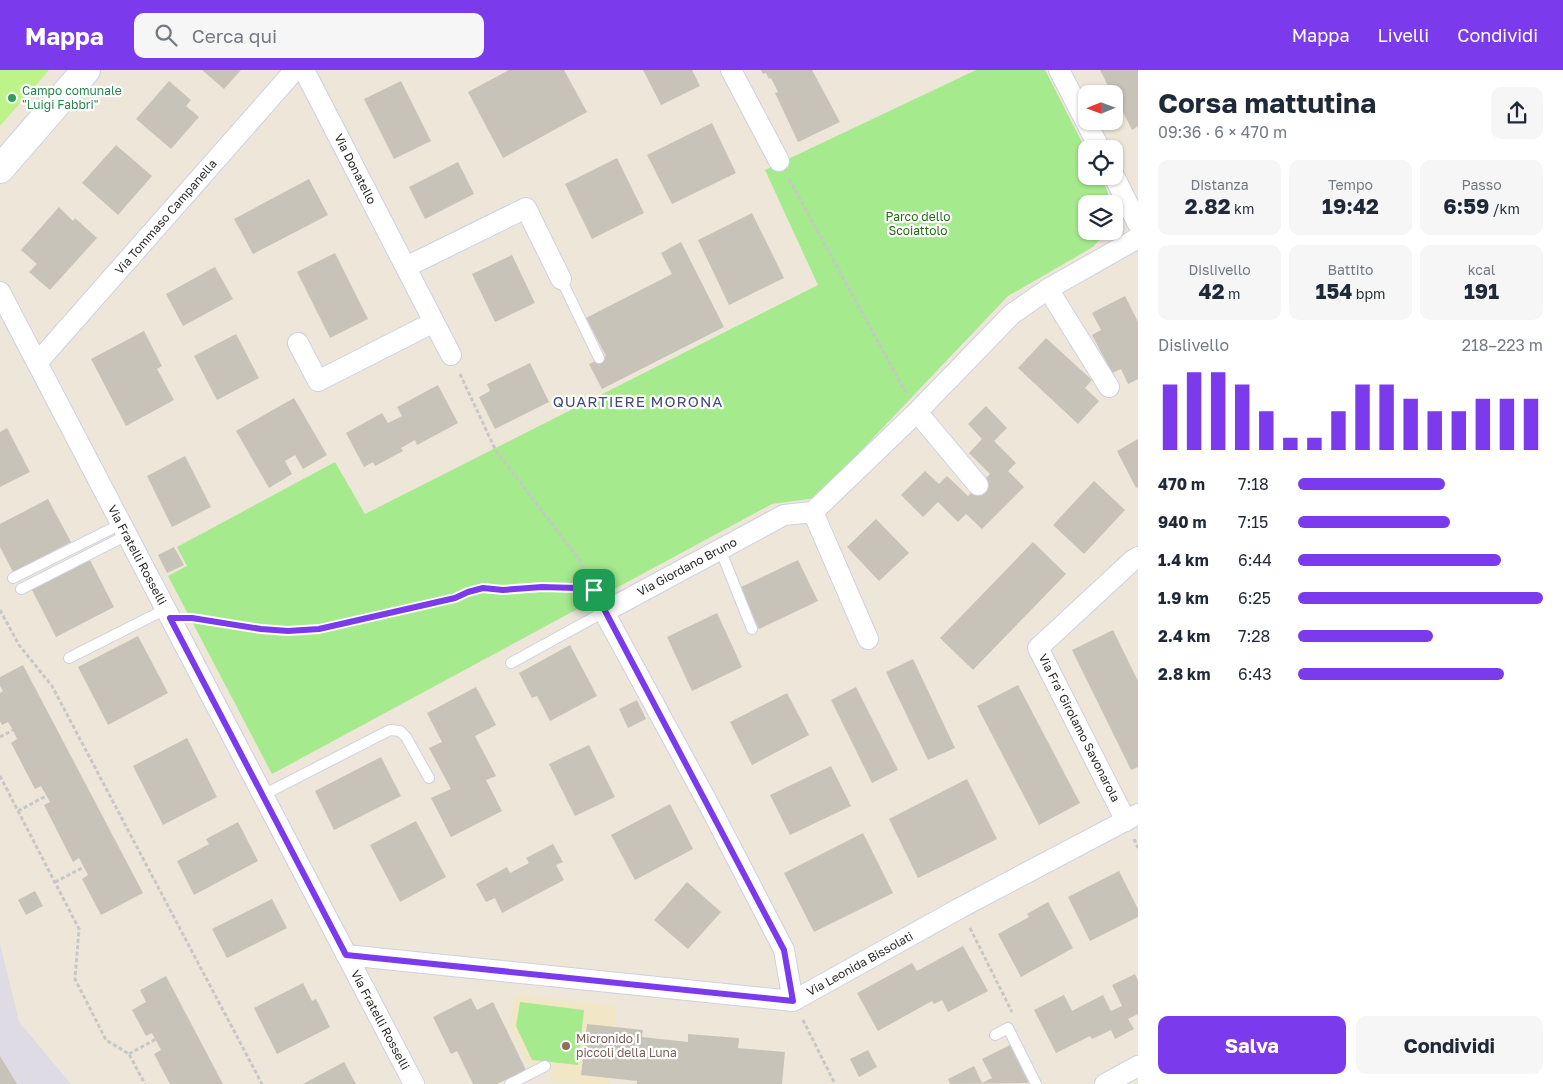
<!DOCTYPE html>
<html lang="it">
<head>
<meta charset="utf-8">
<style>
	:root { --surface:#fff; --page:#f6f6f7; --text:#1f2937; --muted:#747a83; --accent:#7c3aed }
	body { margin:0; font-family:"Golos Text",sans-serif; background:var(--page); color:var(--text); height:100vh; display:flex; flex-direction:column; font-size:19px; white-space:nowrap }
	* { box-sizing:border-box; margin:0 }
	p { font-size:16px; color:var(--muted) }
	.icon { flex:none; width:28px; height:28px; fill:none; stroke:currentColor; stroke-width:2; stroke-linecap:round; stroke-linejoin:round }
	.map { position:relative; flex:1; overflow:hidden }
	.panel { display:flex; flex-direction:column; background:var(--surface); width:425px }
	.panel>* { flex:none }
	.needle { width:32px; rotate:269deg }
	.tools { position:absolute; left:1078px; top:15px; display:grid; gap:10px }
	.tools a { display:grid; place-items:center; width:45px; height:45px; border-radius:10px; background:var(--surface); box-shadow:0 1px 4px #0004; font-size:25px }
	.pin { position:absolute; display:grid; place-items:center; width:42px; height:42px; color:#fff; margin:-21px; border-radius:10px; box-shadow:0 2px 8px #0006 }
	.round { display:grid; place-items:center; flex:none; width:52px; height:52px; border-radius:10px; background:var(--page) }
	.overview { display:flex; align-items:center; justify-content:space-between; height:85px; padding:0 20px }
	h1 { font-size:28px; font-weight:700; line-height:38px }
	.figures { display:grid; grid-template-columns:repeat(3,1fr); gap:8px; height:85px; padding:5px 20px }
	.figures div { display:grid; align-content:center; border-radius:10px; background:var(--page); text-align:center }
	.figures b { font-size:21px; font-weight:700 }
	.figures small { font-size:14px; font-weight:400 }
	.figures p { font-size:14px }
	.chart { height:140px; padding:10px 20px }
	.chart p { display:flex; justify-content:space-between }
	.chart svg { width:100%; height:90px; margin-top:5px; stroke:var(--accent); stroke-width:6 }
	.cta { display:flex; gap:10px; margin-top:auto; padding:10px 20px }
	.cta a { flex:1; height:58px; border-radius:10px; background:var(--accent); color:#fff; font-size:20px; font-weight:700; line-height:58px; text-align:center }
	.cta a+a { background:var(--page); color:var(--text) }
	ul { padding:0 20px; list-style:none; font-size:16px }
	li { display:grid; grid-template-columns:80px 60px 1fr; align-items:center; height:38px }
	li i { height:12px; border-radius:6px; background:var(--accent) }
	header { display:flex; align-items:center; gap:30px; box-sizing:border-box; height:70px; padding:0 25px; background:var(--accent); color:#fff }
	header strong { font-size:24px }
	nav { display:flex; gap:28px; margin-inline-start:auto; font-size:18px }
	.search { width:350px; height:45px; background:var(--page); display:flex; align-items:center; gap:12px; box-sizing:border-box; padding:0 18px; border-radius:10px; color:var(--muted); font-size:19px }
	main { display:flex; flex:1; min-height:0 }
	.map>svg:first-child { display:block }
	.industrial { fill:#dedbe4 }
	.education { fill:#f1e7c6 }
	.green { fill:#a6ea8e }
	.pitch { fill:#bdf389 }
	.building { fill:#c8c3b9 }
	.lines { fill:none; stroke-linecap:round; stroke-linejoin:round }
	.lane-casing { stroke:#ced0e4; stroke-width:12 }
	.street-casing { stroke:#ced0e4; stroke-width:22 }
	.secondary-casing { stroke:#ced0e4; stroke-width:30 }
	.path { stroke:#c7c7c7; stroke-width:3; stroke-dasharray:4 2.5; stroke-linecap:butt }
	.lane { stroke:#fff; stroke-width:10 }
	.street { stroke:#fff; stroke-width:20 }
	.secondary { stroke:#fff; stroke-width:28 }
	.route-casing { stroke:#fff; stroke-width:10 }
	.route { stroke:#7c3aed; stroke-width:6 }
	.leisure-dot { fill:#2e9e5b; stroke:#fff; stroke-width:2 }
	.education-dot { fill:#8d6e63; stroke:#fff; stroke-width:2 }
	.labels { text-anchor:middle; stroke-width:4.5; stroke-linejoin:round; paint-order:stroke }
	.leisure-label { font-size:12px; fill:#27864d; stroke:#fff; text-anchor:start }
	.street-label { font-size:12px; fill:#292929; stroke:#fff }
	.park-label { font-size:12px; fill:#1d6e11; stroke:#fff }
	.education-label { font-size:12px; fill:#785e54; stroke:#fff; text-anchor:start }
	.quarter-label { font-size:15px; letter-spacing:1px; fill:#444a7f; stroke:#fff }
</style>
</head>
<body>
<header>
<strong>Mappa</strong>
<div class="search"><svg class="icon" aria-label="search" viewBox="0 0 24 24"><circle cx="10" cy="10" r="6"/><path d="M15 15l6 6"/></svg>Cerca qui</div>
<nav><a>Mappa</a><a>Livelli</a><a>Condividi</a></nav>
</header>
<main>
<div class="map">
<svg width="1138" height="1014" viewBox="0 0 1138 1014">
	<rect width="100%" height="100%" fill="#ede6d9"/>
	<path class="industrial" d="M0 874 19 952 71 1014H0Z"/>
	<path class="education" d="M514 925 617 936 609 1014H583L550 1011 552 996 528 994 510 956Z"/>
	<path class="green" d="M976 0H1045L1086 80V106H1100L1108 122V134H1086V161H1104L1102 167 1093 177 1008 226 816 428 772 434 272 704 168 506 187 496 177 477 335 392 365 444 818 215 765 100Z
		M520 932 584 940 578 995 532 990 516 956Z"/>
	<path class="pitch" d="M0 0H49L0 56Z"/>
	<path class="building" d="M202 0H241L224 19Z
		M509 0H564L587 42 503 88 468 22Z
		M643 0H692L700 16 661 35Z
		M761 0H812L840 52 798 72 775 23 778 22 771 8 769 9 766 3 763 4Z
		M1100 0H1138V56L1132 60 1114 24H1112Z
		M169 11 191 30 186 36 199 47 171 79 136 49Z
		M401 11 431 71 394 89 364 29Z
		M712 53 736 103 672 134 647 85Z
		M116 75 152 106 118 145 82 113Z
		M617 88 644 143 592 169 565 114Z
		M458 92 474 124 425 149 409 117Z
		M309 109 328 145 253 184 234 149Z
		M59 137 73 151 75 148 97 168 50 220 29 202 37 194 21 180Z
		M752 143 784 208 729 235 698 170Z
		M681 172 724 257 602 319 589 294 606 286 586 248 672 204 661 183Z
		M335 183 368 249 330 268 297 202Z
		M512 185 535 233 495 252 472 204Z
		M215 197 233 229 183 256 166 224Z
		M1125 226 1138 252V309L1128 314 1121 299 1112 303 1092 265 1101 260 1092 243Z
		M144 261 162 296 157 299 174 330 126 356 91 289Z
		M236 264 259 308 217 330 194 286Z
		M1046 268 1092 310 1085 318 1099 331 1078 354 1018 298Z
		M530 293 549 332 495 359 479 327 490 321 487 314Z
		M438 315 458 353 417 375 415 370 401 378 403 381 375 396 373 392 364 397 346 363 382 343 388 353 402 346 397 337Z
		M294 328 327 385 303 399 295 385 285 391 292 404 269 418 236 361Z
		M986 336 1007 358 994 371 1016 393 1008 401 1024 417 982 459 966 444 958 452 938 432 923 447 901 425 925 401 939 414 947 406 968 426 990 404 969 383 982 369 968 354Z
		M7 358 30 402 0 417V362Z
		M1138 369V417L1136 418 1117 381Z
		M185 386 211 437 172 457 147 406Z
		M1094 411 1125 440 1084 484 1053 455Z
		M48 429 71 472 13 502 0 477V454Z
		M876 449 909 483 879 511 847 477Z
		M1033 472 1066 504 973 600 940 568Z
		M174 477 184 495 167 503 158 485Z
		M90 490 114 537 56 567 32 520Z
		M798 490 818 531 759 559 739 518Z
		M717 543 742 597 692 621 667 567Z
		M1113 560 1138 611V697L1131 700 1072 580Z
		M138 566 168 623 108 655 78 597Z
		M570 575 597 626 550 651 537 626 532 628 519 603Z
		M913 589 955 678 928 690 886 602Z
		M23 595 143 823 101 845 82 809 88 805 79 788 73 792 44 735 50 732 41 716 35 719 11 673 17 669 13 660 8 652 2 655 0 651V623L3 621 0 616V607Z
		M1018 615 1080 733 1039 755 977 636Z
		M476 617 496 655 475 666 496 706 486 710 502 741 451 767 431 728 451 719 429 678 442 672 427 643Z
		M856 617 898 700 872 713 831 630Z
		M787 623 809 665 752 695 730 652Z
		M637 630 646 649 628 658 619 639Z
		M187 668 217 727 163 755 133 696Z
		M589 675 615 727 575 746 549 694Z
		M381 687 401 726 334 760 315 721Z
		M831 696 851 736 790 765 770 725Z
		M967 709 997 769 918 808 889 749Z
		M670 734 693 779 635 810 611 765Z
		M416 751 446 807 400 832 370 775Z
		M238 752 258 791 194 825 177 791 209 774 206 769Z
		M863 763 893 823 814 862 784 803Z
		M553 774 563 792 556 795 564 810 502 843 495 828 486 832 476 814 507 797 510 803 529 793 526 788Z
		M1119 801 1138 839V847L1090 871 1068 827Z
		M687 812 721 842 688 879 654 850Z
		M35 821 43 836 26 845 18 830Z
		M272 829 287 858 227 888 212 859Z
		M1048 832 1073 878 1021 907 998 864 1029 847 1027 844Z
		M963 876 988 921 948 942 942 930 934 934 932 931 878 961 857 923 912 893 917 901Z
		M1135 904 1138 910V944L1128 949 1134 959 1115 969 1111 960 1092 969 1090 966 1056 983 1034 940 1064 925 1072 941 1103 925 1111 941 1122 936 1112 915Z
		M166 906 223 1014H170L154 984 161 980 152 963 146 966 132 940 146 932 140 920Z
		M303 913 312 931 316 929 330 957 277 984 254 938Z
		M471 928 477 940 493 932 526 1000 497 1014H473L457 981 451 984 433 947Z
		M587 954 643 960 642 967 688 972V964L739 968 738 978 785 982 782 1014H637V1011L581 1005Z
		M1010 975 1029 1013 950 1014 948 1009 974 996 982 1013 992 1008 982 989Z
		M868 980 877 997 859 1007 850 989Z
		M0 986 17 1014H0Z
		M344 992 356 1014H303Z"/>
	<g class="lines">
		<g class="lane-casing">
			<path id="lane" d="M561 209 599 288
				M720 479 752 559
				M13 508 121 454
				M21 519 127 465
				M69 588 166 539
				M511 593 604 542
				M263 725 390 660 400 661 406 667 429 708
				M995 965 1008 958 1036 1014
				M510 1014 545 996"/>
		</g>
		<g class="street-casing">
			<path id="street" d="M304 0 451 285
				M731 0 779 91
				M1059 0 1100 79
				M1114 106 1138 154
				M406 197 526 138 561 209
				M1048 219 1109 317
				M0 222 414 1014
				M298 273 318 311 434 252
				M37 293 295 0
				M917 342 978 415
				M813 442 868 569
				M1126 751 1038 578 1133 490 1138 487
				M346 885 793 931 960 838 1138 744
				M793 931 784 880 709 735 604 542 784 445 813 442 917 342 1012 244 1048 219 1138 168
				M1105 1014 1138 996"/>
		</g>
		<g class="secondary-casing">
			<path id="secondary" d="M0 99 86 0"/>
		</g>
		<path class="path" d="M789 109 906 323
			M460 304 496 381 579 489 594 520
			M0 540 19 575 52 616 262 1014
			M195 549 261 559 288 561 319 559 455 528C464 523 474 519 485 518 495 518 506 520 516 519 543 518 568 516 594 520
			M0 667 13 660
			M0 706 79 859 75 909 106 970 129 984 145 1014
			M18 741 46 726
			M1134 769 1138 778
			M55 812 84 797
			M970 858 1012 942
			M803 950 835 1014
			M129 984 156 969"/>
		<use href="#lane" class="lane"/>
		<use href="#street" class="street"/>
		<use href="#secondary" class="secondary"/>
	</g>
	<g class="lines">
		<g class="route-casing">
			<path id="route" d="M542 517 576 518 594 520 784 880 793 931 346 885 170 548H192L261 559 288 561 319 559 455 528 468 522 483 518 503 520Z"/>
		</g>
		<use href="#route" class="route"/>
	</g>
	<circle class="leisure-dot" cx="12" cy="28" r="5"/>
	<circle class="education-dot" cx="566" cy="976" r="5"/>
	<g class="labels">
		<g class="leisure-label">
			<text x="22" y="25">Campo comunale<tspan x="22" dy="14">"Luigi Fabbri"</tspan></text>
		</g>
		<g class="street-label">
			<text transform="translate(355 99) rotate(63)" y="4">Via Donatello</text>
			<text transform="translate(166 147) rotate(-49)" y="4">Via Tommaso Campanella</text>
			<text transform="translate(137 485) rotate(62)" y="4">Via Fratelli Rosselli</text>
			<text transform="translate(687 497) rotate(-28)" y="4">Via Giordano Bruno</text>
			<text transform="translate(1079 658) rotate(63)" y="4">Via Fra' Girolamo Savonarola</text>
			<text transform="translate(860 894) rotate(-29)" y="4">Via Leonida Bissolati</text>
			<text transform="translate(380 950) rotate(62)" y="4">Via Fratelli Rosselli</text>
		</g>
		<g class="park-label">
			<text x="918" y="151">Parco dello<tspan x="918" dy="14">Scoiattolo</tspan></text>
		</g>
		<g class="education-label">
			<text x="576" y="973">Micronido I<tspan x="576" dy="14">piccoli della Luna</tspan></text>
		</g>
		<g class="quarter-label">
			<text x="638" y="337">QUARTIERE MORONA</text>
		</g>
	</g>
</svg>
<div class="tools">
<a><svg class="needle" viewBox="-14 -14 28 28"><path d="M0-13l5 13h-10z" fill="#e53935"/><path d="M0 13l5-13h-10z" fill="#747a83"/></svg></a>
<a><svg class="icon" aria-label="locate" viewBox="0 0 24 24"><circle cx="12" cy="12" r="6"/><path d="M12 2v4M12 18v4M2 12h4M18 12h4"/></svg></a>
<a><svg class="icon" aria-label="layers" viewBox="0 0 24 24"><path d="M12 4l9 5-9 5-9-5zM3 14l9 5 9-5"/></svg></a>
</div>
<div class="pin" style="left:594px;top:520px;background:#1e9e55"><svg class="icon" aria-label="arrive" viewBox="0 0 24 24"><path d="M6 21V4h12l-3 4 3 4H6"/></svg></div>
</div>
<section class="panel">
<div class="overview"><div><h1>Corsa mattutina</h1><p>09:36 · 6 × 470 m</p></div><a class="round"><svg class="icon" aria-label="share" viewBox="0 0 24 24"><path d="M12 15V3M7 8l5-5 5 5M5 13v7h14v-7"/></svg></a></div>
<div class="figures">
<div><p>Distanza</p><b>2.82<small> km</small></b></div>
<div><p>Tempo</p><b>19:42</b></div>
<div><p>Passo</p><b>6:59<small> /km</small></b></div>
</div>
<div class="figures">
<div><p>Dislivello</p><b>42<small> m</small></b></div>
<div><p>Battito</p><b>154<small> bpm</small></b></div>
<div><p>kcal</p><b>191</b></div>
</div>
<div class="chart"><p><span>Dislivello</span>218–223 m</p>
<svg viewBox="0 0 160 44" preserveAspectRatio="none"><path d="M5 44V12M15 44V6M25 44V6M35 44V12M45 44V25M55 44V38M65 44V38M75 44V25M85 44V12M95 44V12M105 44V19M115 44V25M125 44V25M135 44V19M145 44V19M155 44V19"/></svg>
</div>
<ul>
<li><b>470 m</b>7:18<i style="width:60%"></i></li>
<li><b>940 m</b>7:15<i style="width:62%"></i></li>
<li><b>1.4 km</b>6:44<i style="width:83%"></i></li>
<li><b>1.9 km</b>6:25<i style="width:100%"></i></li>
<li><b>2.4 km</b>7:28<i style="width:55%"></i></li>
<li><b>2.8 km</b>6:43<i style="width:84%"></i></li>
</ul>
<div class="cta"><a>Salva</a><a>Condividi</a></div>
</section>
</main>
</body>
</html>
